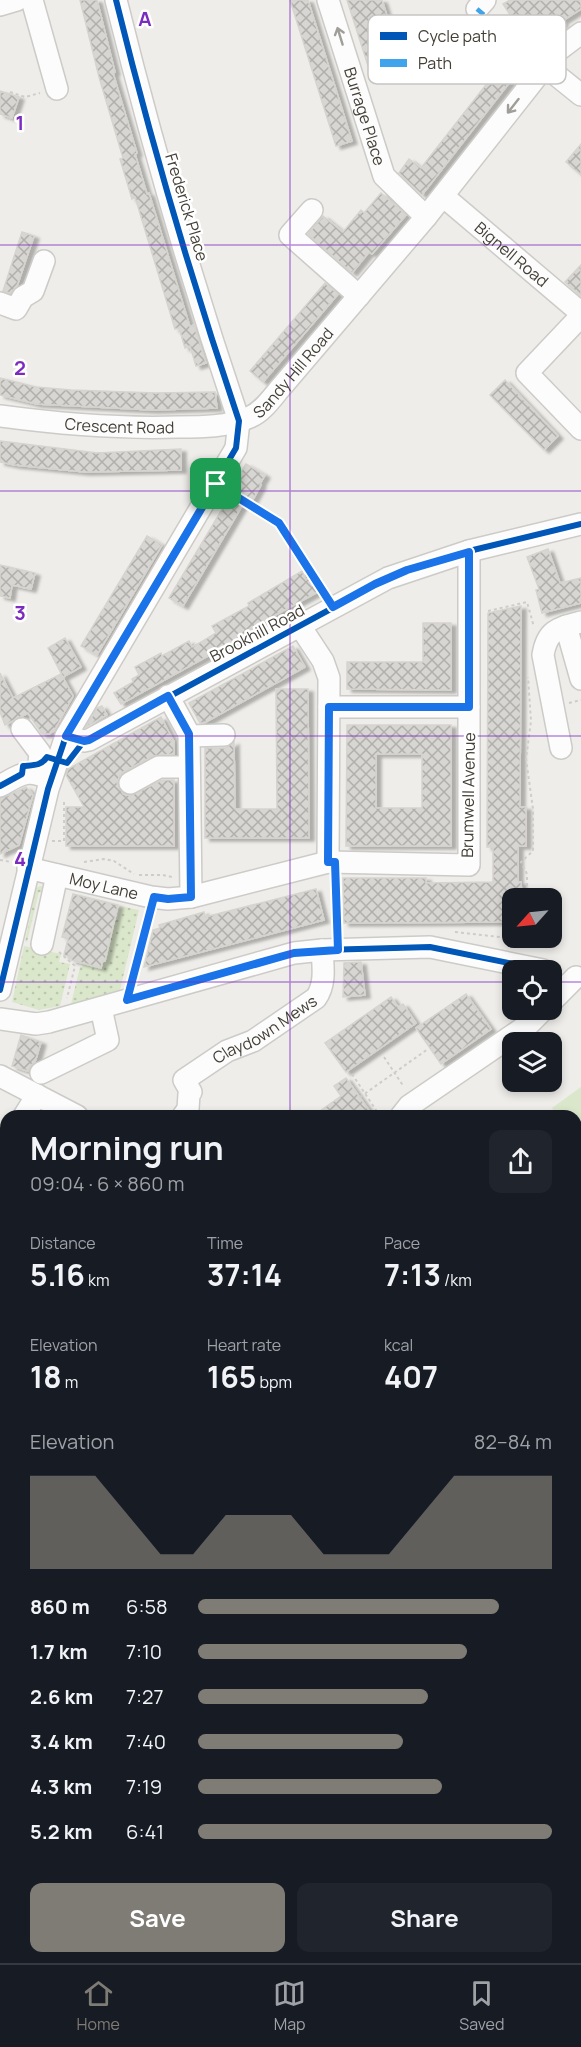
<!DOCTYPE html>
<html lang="en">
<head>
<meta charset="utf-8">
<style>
	:root { --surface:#171b24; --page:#20242c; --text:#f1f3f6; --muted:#9ea1a6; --line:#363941; --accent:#7f7c75 }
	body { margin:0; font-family:Manrope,sans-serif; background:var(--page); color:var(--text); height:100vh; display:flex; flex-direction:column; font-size:22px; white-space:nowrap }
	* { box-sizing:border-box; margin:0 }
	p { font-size:20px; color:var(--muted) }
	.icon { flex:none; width:33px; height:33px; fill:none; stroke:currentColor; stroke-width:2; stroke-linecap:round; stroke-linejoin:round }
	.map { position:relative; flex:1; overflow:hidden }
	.drawer { position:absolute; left:0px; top:1110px; width:582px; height:854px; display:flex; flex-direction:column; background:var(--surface); border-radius:18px 18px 0 0; box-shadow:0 3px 9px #0003 }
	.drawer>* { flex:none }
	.needle { width:39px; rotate:243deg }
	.fabs { position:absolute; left:502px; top:888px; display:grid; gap:12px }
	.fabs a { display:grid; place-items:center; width:60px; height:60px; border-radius:12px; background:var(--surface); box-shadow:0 3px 9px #0003; font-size:30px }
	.pin { position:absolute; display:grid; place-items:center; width:51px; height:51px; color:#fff; margin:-26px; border-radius:12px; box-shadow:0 3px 9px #0006 }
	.round { display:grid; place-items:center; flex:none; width:63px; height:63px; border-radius:12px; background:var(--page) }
	.head { display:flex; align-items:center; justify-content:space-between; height:102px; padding:0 30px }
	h1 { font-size:33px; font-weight:700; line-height:45px }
	.figures { display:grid; grid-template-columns:repeat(3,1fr); gap:9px; height:102px; padding:6px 30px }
	.figures div { display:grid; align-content:center }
	.figures b { font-size:30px; font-weight:700 }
	.figures small { font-size:16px; font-weight:400 }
	.figures p { font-size:16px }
	.chart { height:168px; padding:12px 30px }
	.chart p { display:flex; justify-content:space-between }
	.chart svg { width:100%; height:108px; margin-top:6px; fill:var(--accent); opacity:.7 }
	.cta { display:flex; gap:12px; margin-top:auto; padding:12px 30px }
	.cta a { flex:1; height:69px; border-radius:12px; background:var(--accent); color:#fff; font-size:24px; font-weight:700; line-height:69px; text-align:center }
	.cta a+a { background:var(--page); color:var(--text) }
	ul { padding:0 30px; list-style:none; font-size:20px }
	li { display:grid; grid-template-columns:96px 72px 1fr; align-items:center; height:45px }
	li i { height:15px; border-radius:8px; background:var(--accent) }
	.tabs { display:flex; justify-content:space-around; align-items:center; height:84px; border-top:2px solid var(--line); background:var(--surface); font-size:16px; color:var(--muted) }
	.tabs a { display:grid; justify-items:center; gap:3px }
	.tabs .active { color:var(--accent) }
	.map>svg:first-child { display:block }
	.grass { fill:url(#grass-dots) }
	.green { fill:#dbe7cb }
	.water { fill:url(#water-ripples) }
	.building { fill:url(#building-cross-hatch); stroke:#d6d4cf; stroke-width:1.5; fill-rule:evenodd; filter:url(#shadow) }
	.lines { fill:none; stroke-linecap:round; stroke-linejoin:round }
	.minor-tunnel { stroke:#cccac5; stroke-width:21; stroke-dasharray:21 10; stroke-linecap:butt }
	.minor-casing { stroke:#cccbc7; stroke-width:24 }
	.major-casing { stroke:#cfc9b8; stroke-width:28 }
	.highway-casing { stroke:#c4baa7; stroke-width:33 }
	.path { stroke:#cfcdca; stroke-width:2; stroke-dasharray:3 3; stroke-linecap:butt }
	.minor { stroke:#fcfcfc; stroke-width:21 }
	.major { stroke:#efece4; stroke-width:26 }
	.highway { stroke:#eae4da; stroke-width:30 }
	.quiet { stroke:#3fa4eb; stroke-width:4.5; stroke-dasharray:9 4.5; stroke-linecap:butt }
	.cycleway-casing { stroke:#fff; stroke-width:10 }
	.cycleway { stroke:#0057b8; stroke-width:6 }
	.oneway { stroke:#a09e99 }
	.route-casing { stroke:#fff; stroke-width:12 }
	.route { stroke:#1a73e8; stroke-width:8 }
	.grid { fill:none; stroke:#7b2cbf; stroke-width:1.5; stroke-opacity:0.55 }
	.labels { text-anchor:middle; stroke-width:5; stroke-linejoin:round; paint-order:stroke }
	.street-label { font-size:16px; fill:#433f36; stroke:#fff }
	.key { fill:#fff; stroke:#c7c5c3; stroke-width:1.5 }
	.key-label { font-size:16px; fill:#433f36 }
	.grid-label { font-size:20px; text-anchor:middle; font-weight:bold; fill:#7b2cbf; stroke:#fff; stroke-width:5; stroke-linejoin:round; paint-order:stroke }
</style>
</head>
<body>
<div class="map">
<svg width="581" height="1963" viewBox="0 0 581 1963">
	<defs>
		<pattern id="grass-dots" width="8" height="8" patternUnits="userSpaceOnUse" patternTransform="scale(1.5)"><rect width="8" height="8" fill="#dbe7cb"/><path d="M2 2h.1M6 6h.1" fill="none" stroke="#bdc7af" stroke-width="1.8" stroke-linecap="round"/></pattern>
		<pattern id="water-ripples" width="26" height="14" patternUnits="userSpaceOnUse" patternTransform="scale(1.5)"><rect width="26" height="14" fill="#bdd6e9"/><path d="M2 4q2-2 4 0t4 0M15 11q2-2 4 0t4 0" fill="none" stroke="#9bafbe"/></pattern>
		<pattern id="building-cross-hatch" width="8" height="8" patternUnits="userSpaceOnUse" patternTransform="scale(1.5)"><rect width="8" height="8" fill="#d8d6d2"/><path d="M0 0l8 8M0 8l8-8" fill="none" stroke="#b1afab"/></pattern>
		<filter id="shadow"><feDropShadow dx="5" dy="3" stdDeviation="1.5" flood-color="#0004"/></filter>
	</defs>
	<rect width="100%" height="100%" fill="#eeede9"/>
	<path class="grass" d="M40 886 49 888 47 894 39 892 27 942 25 941 36 888Z
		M120 906 139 910 120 990 71 1004 80 967H82L83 963 101 967 103 960H105L115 920H117Z
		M24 946 61 954 59 962 70 964 60 1006 39 1010 12 1002Z
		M6 1532V1575L4 1578 6 1579V1611L0 1604V1538Z
		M0 1795 6 1799V1815L0 1825Z"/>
	<path class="green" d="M581 1087V1127L576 1131V1116H558L552 1108Z"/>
	<path class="water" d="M197 1958H408L406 1963H201Z"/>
	<path class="building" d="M80 0H97L115 72 113 73 137 153 135 154 147 194 149 193 190 327 194 325 206 363 196 366 190 346 185 348 179 328 175 329 135 197 132 199 120 159 123 158 99 77Z
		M290 0H308L352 141 336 146Z
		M347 0H382L392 32 389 33 395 53 392 54 393 60 384 62 386 67 370 72Z
		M510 0H581V9L562 21 563 24 532 43 537 47 422 195 399 173 409 159 421 168 524 36 503 4Z
		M0 91 19 97 12 118 0 114Z
		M581 144V175L566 162Z
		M381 193 406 215 372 254 369 252 352 273 308 234 323 216 343 232 361 210 364 213Z
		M22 232 34 236 17 286 10 293 3 291Z
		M581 265V296L565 282Z
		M325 283 338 294 263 382 250 371Z
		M0 378 36 387 71 390 155 393 215 392 217 408 153 410 37 404 0 395Z
		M505 380 558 436 544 450 490 395Z
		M0 441 97 453 181 449V470L85 472 15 465 0 462Z
		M246 464 265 475 260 484 261 485 251 503 246 499 183 606 169 598 233 491 237 482 235 481Z
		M147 536 162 545 97 655 81 646Z
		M548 549 560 583 581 578V603L542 613 536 590 539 589 527 557Z
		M0 565 35 573 31 589 12 585 10 598 0 596Z
		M302 571 306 580 311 577 318 592 255 626 257 629 121 704 114 693 133 682 132 679 139 675 135 667 161 653 162 656 189 641 192 647 203 641 216 633 212 626 249 606 248 603Z
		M521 606 520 807H526V846H518V882H521L522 898H513V922L344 923 343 878H426V883L493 882V847H487L488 613Z
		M423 623H451V690L347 689V662H423Z
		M65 638 81 667 63 677 48 648Z
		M293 646 305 667 204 723H200L189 703Z
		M0 673 13 698 61 674 73 696 54 731 49 734H42L28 713 5 725 0 712Z
		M276 689H308L309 838H205V748H225L234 742 235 809H277Z
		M102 706 107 715 86 727 97 708Z
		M161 717 173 740 170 741H174V754L153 756 123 772 119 777 117 783 123 794 130 796 162 780H174V846H66V807H84L66 775 68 769Z
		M347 725H451V846H346ZM376 754H422V808H376Z
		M26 787 33 795 19 845 0 854V799Z
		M316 889 324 920 144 967 153 930 160 928 159 925 204 912 205 917Z
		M73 894 118 905 105 961 103 960 101 968 71 960 72 957 64 955 68 939 62 937Z
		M361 962 365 995 343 997 344 963Z
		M466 994 491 1029 441 1064 416 1028Z
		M391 997 398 1007 403 1004 416 1023 346 1072 325 1043Z
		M21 1035 41 1042 35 1062 31 1065 28 1071 12 1066Z
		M346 1078 373 1116H313L341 1096 334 1086Z"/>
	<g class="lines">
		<path class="minor-tunnel" d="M0 1163 6 1151"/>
		<g class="minor-casing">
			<g id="minor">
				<path d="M32 0 57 89"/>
				<path id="s1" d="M328 0 384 176 426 217"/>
				<path d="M0 5 17 0"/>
				<path d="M477 9 485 0"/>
				<path d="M545 66 581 95"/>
				<path id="s2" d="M443 196 574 307 581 311"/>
				<path d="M312 210 290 235 359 296"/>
				<path d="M0 303 16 309 23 297 33 291 44 261"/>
				<path id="s3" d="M0 416C60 424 118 429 178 427 202 427 228 427 250 417 264 411 273 396 283 385L426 217 545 66 556 52 581 33"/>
				<path d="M581 429 527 373 581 316"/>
				<path d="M300 626 323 661 329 678 328 862"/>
				<path d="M566 626 581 679"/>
				<path d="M329 707H469"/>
				<path d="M22 729 40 753 38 773"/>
				<path d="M66 736 84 741 89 740 388 578 469 551 581 524"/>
				<path d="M189 736 224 735"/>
				<path d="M561 748 543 655C547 630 558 628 581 622"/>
				<path d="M130 783 159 767H189"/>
				<path d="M0 786C21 774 27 768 50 779"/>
				<path id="s4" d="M28 868 151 897 168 899 191 897 189 734 168 696"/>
				<path d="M191 897 328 862 469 865V551"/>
				<path d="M42 944 57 875"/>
				<path d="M0 990 48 789 66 736 236 448 239 421C192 282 151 142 116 0"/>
				<path d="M552 1001 576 977"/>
				<path d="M0 1019 36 1024 49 1022 294 953 322 950 430 947 543 970"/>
				<path d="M41 1073 108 1040 101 1008"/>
				<path d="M0 1076 77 1116"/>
				<path d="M24 1116 37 1095"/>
				<path id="s5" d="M183 1116 188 1109 189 1094 191 1092 184 1080 227 1051 253 1041 316 998C326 984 323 966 322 950"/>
				<path d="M401 1116 409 1106 529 1024 543 1010"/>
				<path d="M576 1266 581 1271"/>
				<path d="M576 1364 581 1361"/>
				<path d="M0 1433 6 1436"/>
				<path d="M576 1443 581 1450"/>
				<path d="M0 1452 6 1455"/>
				<path d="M576 1642 581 1639"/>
				<path d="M580 1783 581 1782"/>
				<path d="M576 1838 581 1845"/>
				<path d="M0 1846 6 1836"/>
				<path d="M0 1881 6 1886"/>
				<path d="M46 1958 47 1963"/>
				<path d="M492 1962 493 1963"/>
			</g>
		</g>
		<g class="major-casing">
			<path id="major" d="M550 1958 554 1963"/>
		</g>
		<g class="highway-casing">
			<path id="highway" d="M576 1182 581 1181
				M0 1496 6 1489
				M0 1523 6 1517"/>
		</g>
		<path class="path" d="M10 92 25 97 40 93
			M231 493 279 523 324 592
			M488 611 527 602 534 627
			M569 703 581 700
			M52 841H64V801
			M0 860 11 862
			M84 862 104 859 114 861 134 874
			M139 875H163L172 877
			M336 880 337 931
			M527 898V874L521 862 533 851V809L526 759 531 721 528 677
			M455 932 500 937 513 936
			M59 952 75 966 67 998
			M132 982 150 915
			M384 1057 404 1087
			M352 1074 380 1116
			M360 1097 428 1049
			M576 1519 577 1518
			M0 1606 6 1614
			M576 1618 581 1615
			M576 1664 581 1661
			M0 1674 6 1678
			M1 1696 6 1700
			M0 1697 6 1685
			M0 1719 6 1710"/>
		<use href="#minor" class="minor"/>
		<use href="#major" class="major"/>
		<use href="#highway" class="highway"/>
		<path class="quiet" d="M477 9 545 66"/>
		<g class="cycleway-casing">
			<path id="cycleway" d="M0 786 22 774 23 766C34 765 41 766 47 757L67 763 84 741 89 740 388 578 469 551 581 524
				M322 950 430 947 543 970
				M0 990 48 789 66 736 236 448 239 421C192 282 151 142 116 0"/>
		</g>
		<use href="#cycleway" class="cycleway"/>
	</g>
	<defs><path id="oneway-shaft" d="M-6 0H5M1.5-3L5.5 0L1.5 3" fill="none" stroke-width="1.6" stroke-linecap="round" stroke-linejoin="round" transform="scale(1.5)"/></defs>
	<g class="oneway">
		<use href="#oneway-shaft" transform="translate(340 36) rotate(-107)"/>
		<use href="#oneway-shaft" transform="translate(513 106) rotate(128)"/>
	</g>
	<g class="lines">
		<g class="route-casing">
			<path id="route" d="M216 484 279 523 333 607 375 584 407 570 469 552V707H329L328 862H335L338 950 294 953 127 1000 154 897 168 899 191 897 189 734 168 696 89 740 84 741 66 736Z"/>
		</g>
		<use href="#route" class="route"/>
	</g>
	<path class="grid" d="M290 0V1116M0 245H581M0 491H581M0 736H581M0 982H513M552 982H581M0 1227H6M576 1227H581M0 1472H6M576 1472H581M0 1718H6M576 1718H581M290 1958V1963"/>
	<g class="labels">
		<g class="street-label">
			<text dy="6" stroke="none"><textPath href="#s1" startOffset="122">Burrage Place</textPath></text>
			<text transform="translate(187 207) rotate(73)" y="6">Frederick Place</text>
			<text dy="6" stroke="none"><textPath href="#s2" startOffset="90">Bignell Road</textPath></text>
			<text dy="6" stroke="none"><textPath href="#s3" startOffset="314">Sandy Hill Road</textPath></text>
			<text dy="6" stroke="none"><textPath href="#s3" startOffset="120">Crescent Road</textPath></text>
			<text transform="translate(257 633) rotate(-28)" y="6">Brookhill Road</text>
			<text transform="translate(468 795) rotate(-89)" y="6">Brumwell Avenue</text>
			<text dy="6" stroke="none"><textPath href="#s4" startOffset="78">Moy Lane</textPath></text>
			<text dy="6" stroke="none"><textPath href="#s5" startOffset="136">Claydown Mews</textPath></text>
		</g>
	</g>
	<rect x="368" y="15" width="198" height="69" rx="9" class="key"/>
	<rect x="380" y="32" width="27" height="8" fill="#0057b8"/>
	<rect x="380" y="59" width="27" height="8" fill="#3fa4eb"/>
	<g class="key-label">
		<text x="418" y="42">Cycle path</text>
		<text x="418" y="69">Path</text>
	</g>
	<g class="grid-label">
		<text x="145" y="26">A</text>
		<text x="20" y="130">1</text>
		<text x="20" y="375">2</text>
		<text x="20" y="620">3</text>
		<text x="20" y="866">4</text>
	</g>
</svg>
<div class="fabs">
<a><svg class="needle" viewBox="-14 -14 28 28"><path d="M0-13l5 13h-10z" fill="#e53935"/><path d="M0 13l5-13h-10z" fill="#9ea1a6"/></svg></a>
<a><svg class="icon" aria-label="locate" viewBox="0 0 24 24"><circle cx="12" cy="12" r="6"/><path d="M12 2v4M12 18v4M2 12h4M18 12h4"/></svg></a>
<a><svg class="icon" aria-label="layers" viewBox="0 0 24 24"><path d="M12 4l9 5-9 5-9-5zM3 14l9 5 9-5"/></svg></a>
</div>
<div class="pin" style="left:216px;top:484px;background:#1e9e55"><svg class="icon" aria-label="arrive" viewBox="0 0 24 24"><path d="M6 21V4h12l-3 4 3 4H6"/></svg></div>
<section class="drawer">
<div class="head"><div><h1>Morning run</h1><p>09:04 · 6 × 860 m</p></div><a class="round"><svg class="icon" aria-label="share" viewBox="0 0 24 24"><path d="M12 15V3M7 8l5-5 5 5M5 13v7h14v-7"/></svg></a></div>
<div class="figures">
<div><p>Distance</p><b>5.16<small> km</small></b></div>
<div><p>Time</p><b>37:14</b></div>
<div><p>Pace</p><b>7:13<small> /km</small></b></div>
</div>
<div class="figures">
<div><p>Elevation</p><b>18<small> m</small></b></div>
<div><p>Heart rate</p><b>165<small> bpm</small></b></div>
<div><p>kcal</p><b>407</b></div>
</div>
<div class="chart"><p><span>Elevation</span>82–84 m</p>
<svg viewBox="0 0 160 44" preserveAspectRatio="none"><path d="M0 44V6L10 6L20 6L30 22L40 38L50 38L60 22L70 22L80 22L90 38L100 38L110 38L120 22L130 6L140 6L150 6L160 6V44z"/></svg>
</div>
<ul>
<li><b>860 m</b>6:58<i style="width:85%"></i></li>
<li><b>1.7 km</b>7:10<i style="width:76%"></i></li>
<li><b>2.6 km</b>7:27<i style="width:65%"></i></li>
<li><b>3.4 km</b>7:40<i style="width:58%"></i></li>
<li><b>4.3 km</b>7:19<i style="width:69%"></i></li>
<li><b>5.2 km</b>6:41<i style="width:100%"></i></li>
</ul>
<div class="cta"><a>Save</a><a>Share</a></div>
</section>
</div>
<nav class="tabs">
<a class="active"><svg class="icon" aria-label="home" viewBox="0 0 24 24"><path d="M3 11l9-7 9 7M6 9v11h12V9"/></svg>Home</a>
<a><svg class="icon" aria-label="map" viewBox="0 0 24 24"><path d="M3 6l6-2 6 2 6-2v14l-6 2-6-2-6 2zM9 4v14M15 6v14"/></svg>Map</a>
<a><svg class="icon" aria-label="saved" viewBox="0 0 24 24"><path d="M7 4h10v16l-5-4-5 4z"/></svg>Saved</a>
</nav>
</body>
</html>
